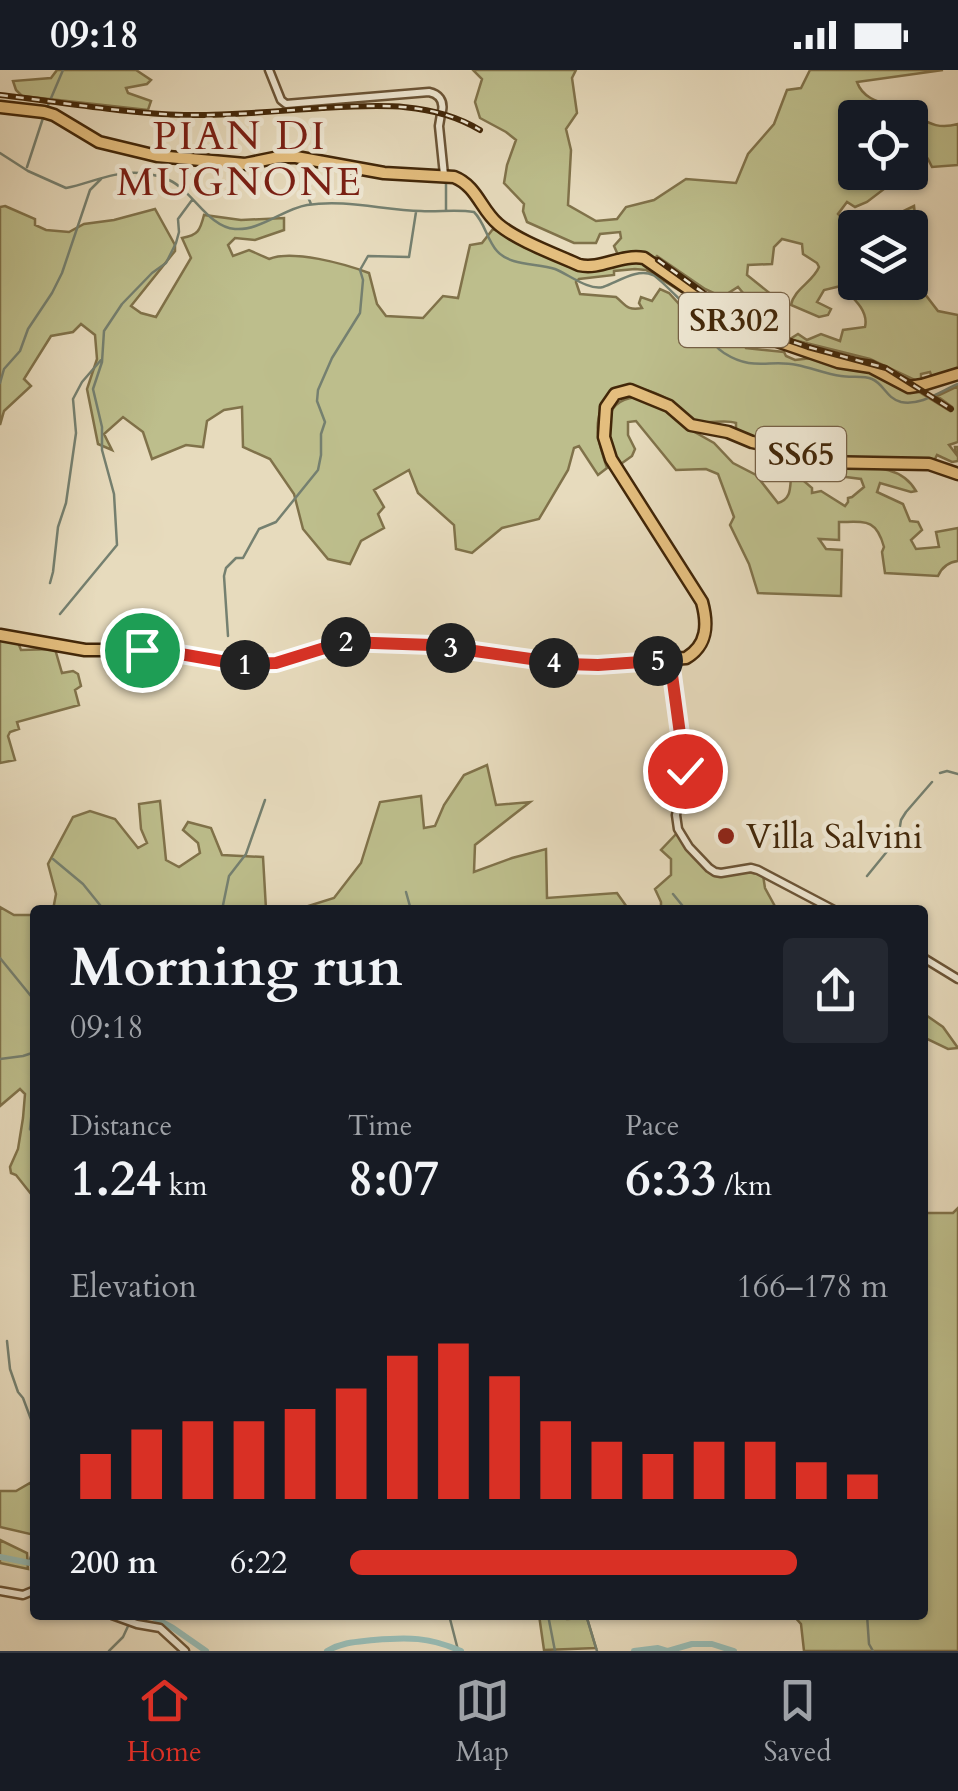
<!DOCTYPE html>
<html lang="en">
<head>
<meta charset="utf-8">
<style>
	:root { --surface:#171b24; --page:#242831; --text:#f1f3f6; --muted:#9ea1a6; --line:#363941; --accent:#d93025 }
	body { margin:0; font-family:Cardo,serif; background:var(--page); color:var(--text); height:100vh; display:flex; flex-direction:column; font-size:38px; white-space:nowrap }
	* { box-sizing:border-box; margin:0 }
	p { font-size:32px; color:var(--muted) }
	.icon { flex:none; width:55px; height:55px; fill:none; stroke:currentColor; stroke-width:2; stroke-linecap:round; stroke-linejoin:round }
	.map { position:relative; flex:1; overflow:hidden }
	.sheet { position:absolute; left:30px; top:835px; width:898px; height:715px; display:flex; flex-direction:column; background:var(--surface); border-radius:10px; box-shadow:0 2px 8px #0004 }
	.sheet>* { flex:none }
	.fabs { position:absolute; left:838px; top:30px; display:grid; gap:20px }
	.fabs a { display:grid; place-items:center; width:90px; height:90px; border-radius:10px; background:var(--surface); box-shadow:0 2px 8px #0004; font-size:50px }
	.pin { position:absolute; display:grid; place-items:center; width:85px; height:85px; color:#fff; margin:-42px; border:5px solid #fff; border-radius:50%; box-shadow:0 2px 10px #0007 }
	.km { position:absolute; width:50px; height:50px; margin:-25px; border-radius:50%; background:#222; color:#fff; font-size:28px; line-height:50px; text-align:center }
	.round { display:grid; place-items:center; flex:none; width:105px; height:105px; border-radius:10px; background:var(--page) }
	.summary { display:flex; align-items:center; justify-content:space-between; height:170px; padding:0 40px }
	h1 { font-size:55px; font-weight:700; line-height:75px }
	.stats { display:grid; grid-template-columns:repeat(3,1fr); gap:15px; height:170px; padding:10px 40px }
	.stats div { display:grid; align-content:center }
	.stats b { font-size:50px; font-weight:700 }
	.stats small { font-size:28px; font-weight:400 }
	.stats p { font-size:28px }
	.chart { height:280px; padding:20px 40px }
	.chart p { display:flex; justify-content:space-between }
	.chart svg { width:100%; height:180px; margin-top:10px; stroke:var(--accent); stroke-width:6 }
	ul { padding:0 40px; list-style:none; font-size:32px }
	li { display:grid; grid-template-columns:160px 120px 1fr; align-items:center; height:75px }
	li i { height:25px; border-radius:12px; background:var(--accent) }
	.status { display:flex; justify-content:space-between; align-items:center; height:70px; padding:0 50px; background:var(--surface); direction:ltr }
	.status svg { height:28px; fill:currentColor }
	.menu { display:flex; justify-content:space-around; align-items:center; height:140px; border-top:2px solid var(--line); background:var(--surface); font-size:28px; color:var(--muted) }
	.menu a { display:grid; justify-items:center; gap:5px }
	.menu .active { color:var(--accent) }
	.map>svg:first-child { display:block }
	.green { fill:#bdbe8c; stroke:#80724a; stroke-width:2.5 }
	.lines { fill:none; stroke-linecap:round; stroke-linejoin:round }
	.stream { stroke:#758070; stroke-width:2.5 }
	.river { stroke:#97bbb4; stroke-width:6 }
	.tertiary-casing { stroke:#6b5436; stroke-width:11 }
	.primary-casing { stroke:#422709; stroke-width:15 }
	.tertiary { stroke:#efe8d4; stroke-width:6 }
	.primary { stroke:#e4be7e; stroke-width:10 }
	.rail-casing { stroke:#422709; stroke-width:6 }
	.rail { stroke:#efe8d4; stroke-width:2.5; stroke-dasharray:8; stroke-linecap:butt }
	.route-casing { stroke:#fff; stroke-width:20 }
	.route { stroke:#d93025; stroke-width:12 }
	.poi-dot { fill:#8f2418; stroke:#efe8d4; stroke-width:4 }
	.labels { text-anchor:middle; stroke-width:9; stroke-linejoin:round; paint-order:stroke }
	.shield { fill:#efe8d4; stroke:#766146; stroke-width:2.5 }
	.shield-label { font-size:32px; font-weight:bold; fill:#422709 }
	.poi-label { font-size:35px; fill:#422709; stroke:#efe8d4; text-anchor:start }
	.quarter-label { font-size:40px; letter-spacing:2.5px; fill:#7a1f14; stroke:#efe8d4 }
</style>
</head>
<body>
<div class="status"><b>09:18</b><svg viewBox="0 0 49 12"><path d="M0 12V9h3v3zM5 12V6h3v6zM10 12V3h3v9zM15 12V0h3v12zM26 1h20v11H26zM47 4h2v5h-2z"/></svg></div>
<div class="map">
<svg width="958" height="1581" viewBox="0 0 958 1581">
	<rect width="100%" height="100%" fill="#e7dbbd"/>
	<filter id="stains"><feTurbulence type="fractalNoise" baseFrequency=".002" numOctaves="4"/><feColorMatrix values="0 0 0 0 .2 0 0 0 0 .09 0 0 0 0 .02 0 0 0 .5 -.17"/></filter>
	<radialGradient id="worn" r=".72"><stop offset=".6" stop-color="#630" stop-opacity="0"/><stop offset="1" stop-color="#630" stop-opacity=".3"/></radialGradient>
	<path class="green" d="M57 0H136L151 10 147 14 126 18 128 23 151 31 148 40 22 26 16 20 13 11 51 8Z
		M473 0H576L572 8 577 43 566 59 571 80 568 135 596 151 617 149 626 137 654 130 686 109 736 113 748 84 774 54 787 20 801 18 810 0H943L857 12C864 32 886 33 904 40 925 49 933 61 958 54V95L932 97 928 89 910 98V48H855V102L905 103 867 132 855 137 847 132 838 144 848 154 855 158V212L921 219 938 241 958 245V296L956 302 933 310 930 302 921 304V313L870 289 790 269 798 264 807 270 821 264 840 271 843 260 865 257C869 240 852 227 841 216L824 220 817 232 831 239 828 245 819 247 791 235C794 219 813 212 819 197L817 193 803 184 802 174 782 169 774 177 772 194 748 195 747 205 777 229 776 243 766 247V252L771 254V259L721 233 722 231 742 239 748 236 749 230 738 217 722 227 705 219 657 186 653 190 618 185 614 176 621 168 620 162 600 164 596 173H574L527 152 523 141 524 134 504 113 507 95 516 70 506 62 480 48 475 32 482 9Z
		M5 136 35 149V155L46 160 69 162 84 154 114 150 155 139 175 175V181L131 236 141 243 156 247 191 188 182 168C198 165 200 161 204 145L241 150 284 148V160L255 170 235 168 228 175 233 186 249 180 269 189C292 179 345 194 369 203L377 234 386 246 423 248 443 226 458 228 470 175 482 173 493 159 579 197 636 191 646 194 716 243 646 200 635 199 614 201V205L579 209 576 212 580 224 616 227C626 235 627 241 642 238L639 233 641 227 652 231 660 219 669 223 680 235 686 230 744 260 742 271 746 278 784 282 786 286 795 290 812 288 839 297 865 299 916 320 950 341 952 337 937 326 958 316V372L949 375 956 384 955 377H958V391L952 392 937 385 934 391H832L813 386 797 375 779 372 773 373 736 363V353C722 348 705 357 689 348 685 345 682 340 678 337 663 324 645 318 625 316 618 323 605 331 601 340 593 359 601 380 607 398L598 405 579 376 574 378 568 400 539 449 502 458 472 483 456 479 454 455 418 423 409 400 374 420 384 437 378 444 384 458 361 471 350 494 328 489 303 459 294 424 270 389 243 377 242 337 224 340 207 351 203 377 186 375 152 389 143 362 123 347 104 364 112 380 98 374 87 319 97 289 95 265 81 254 73 262 51 266 24 309 31 316 4 341 0 355V137Z
		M914 136 918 172 910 181V158L880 157 887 149Z
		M635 327 656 333 684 356 714 373 733 393 756 405 778 433C791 429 790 419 791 407L804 411 812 418V423L821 421 845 436 848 432V428L852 427 864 417 861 409 838 406 817 409 798 389C806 391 815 395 823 396 855 402 896 387 916 421L911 422 880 413 877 422 903 434 910 451 918 452 922 460 911 470 916 479 939 477 936 462 958 458V491C948 492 942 497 938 506L885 503 882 482 884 477C876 448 865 452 839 452V470L819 469 826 479 842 480 841 526 758 523 749 494 730 455 734 447 718 404 706 399 676 400 636 351 628 352V365L635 379 632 386 618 396C610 370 595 333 635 327Z
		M0 568 17 570 21 580 55 579 62 603 73 601 78 604 81 616 75 620 79 635 17 652 19 659 10 662 8 666 15 690 0 693Z
		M487 695 496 735 530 732 475 775 474 802 512 788 546 779 547 828 617 823 629 840H53L56 824 48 794 73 747 90 741 115 749 138 778 147 773 141 759 139 734 160 731 166 790 179 797 200 783 198 773 183 760 188 752 211 758 222 785 263 787 266 839 302 838 334 828 361 793 380 732 421 726 424 758 435 756 444 735 464 705Z
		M678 762 689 782 718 806 747 802 763 805 765 818 777 840H661V832L655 819 671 805V789L661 780Z
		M0 837 14 845H35V1129L16 1105 11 1103 10 1097 18 1079 23 1048 25 1024 20 1019 0 1036Z
		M923 943 943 957 958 978 948 979 923 967Z
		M958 1138V1581H804L801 1554 793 1545H922L923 1143H953Z
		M30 1413 35 1421V1461L30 1464 0 1457V1421H16Z
		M0 1470 27 1483 28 1499 0 1493Z
		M539 1545H565L567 1549 587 1548 596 1578 544 1580Z"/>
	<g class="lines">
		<path class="stream" d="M46 40 63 0
			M0 83 28 101 66 118C91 113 113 101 140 103 149 104 161 106 169 110 193 121 208 157 235 159 260 161 283 139 307 135 345 129 383 140 421 141 439 142 457 139 474 142 485 153 487 170 497 181 510 196 537 193 555 199 568 204 589 221 603 217 618 212 637 198 653 205 659 208 697 246 701 253 709 263 712 276 724 283 754 302 769 289 797 295 812 298 826 304 841 306 851 308 863 305 872 309 884 314 886 328 901 332 921 336 941 321 958 314
			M27 97 43 48
			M446 110V141
			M310 116 308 127 311 134
			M0 313 4 299 20 281 28 259 52 223 62 203 90 120 101 109
			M50 513 53 502 58 457 66 433 76 363 73 329 82 312 101 290
			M60 544 117 475 114 424 102 380V357L93 319 102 292 104 261 122 234 152 203 166 193 176 173 179 162 178 149 192 130
			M228 566 224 506 226 498 236 488H243L259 459 276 452 318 400 321 385V364L325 352 317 331 318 320 332 288 360 243 363 210 360 200 368 186 409 187 416 142
			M940 703 947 701 958 704
			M53 789 83 814 104 840
			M867 806 898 768 901 750 906 742 932 712
			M406 822 411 840
			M673 824 686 840
			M222 840 229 806 246 784 265 730
			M0 888 35 931
			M0 989 23 986 35 982
			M35 1009 30 1059 35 1066
			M7 1271 10 1299 18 1322 23 1328 32 1352 35 1408
			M29 1492 35 1475
			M449 1545 458 1580
			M548 1545 555 1581
			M586 1545 597 1581
			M867 1545 869 1574 873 1581
			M109 1581 123 1567 129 1554"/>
		<path class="river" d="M0 1487 35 1494
			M149 1545 173 1558 206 1581
			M327 1581C343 1572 356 1572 374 1570 408 1567 429 1567 461 1581
			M634 1581 658 1578 668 1581 692 1574H712L734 1581"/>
		<g class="tertiary-casing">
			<path id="tertiary" d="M269 0 281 30 286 34 429 22C439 24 444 31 442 41
				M441 44 439 56 444 105
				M670 590 685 701 676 745 678 759 689 777 709 798 715 802 721 803 751 798 758 800 834 840
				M922 887 958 909
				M0 1521 23 1525 35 1520
				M112 1545 137 1554 160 1558 185 1581"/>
		</g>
		<g class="primary-casing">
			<path id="primary" d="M0 37 44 42 54 45 99 72 157 86 245 94 279 87H296L384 103 454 107C477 116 481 140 498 154 516 170 557 185 579 195 601 200 620 184 644 188L729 247 777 271 838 292 871 297 909 317 922 315 958 304
				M0 565 85 580H157L238 595 287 590 326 576 344 572 430 574 513 588 583 595 686 588C708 575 708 554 702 532L611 389 604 367 606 337 615 324 630 320 669 336 691 355 728 362 752 372 783 378 818 392 929 394 958 404"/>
		</g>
		<use href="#tertiary" class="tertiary"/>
		<use href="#primary" class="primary"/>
		<g class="rail-casing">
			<path id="rail" d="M0 25C61 32 123 43 184 45 230 46 277 41 322 38 376 35 432 31 480 60
				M658 190 741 250 767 263 808 277 886 298 951 339"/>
		</g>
		<use href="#rail" class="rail"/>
	</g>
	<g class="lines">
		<g class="route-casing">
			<path id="route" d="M142 580 169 582 238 594 276 593 344 572 432 575 566 594 598 595 670 590 685 701"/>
		</g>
		<use href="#route" class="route"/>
	</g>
	<circle class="poi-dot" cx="726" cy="766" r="10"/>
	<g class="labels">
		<g class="shield">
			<rect x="679" y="223" width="110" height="54" rx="8"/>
			<rect x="756" y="357" width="90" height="54" rx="8"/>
		</g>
		<g class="shield-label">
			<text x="734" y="261">SR302</text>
			<text x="801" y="395">SS65</text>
		</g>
		<g class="poi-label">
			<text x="746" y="778">Villa Salvini</text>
		</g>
		<g class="quarter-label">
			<text x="240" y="79">PIAN DI<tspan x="240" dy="46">MUGNONE</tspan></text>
		</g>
	</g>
	<rect width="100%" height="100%" filter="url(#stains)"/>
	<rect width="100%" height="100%" fill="url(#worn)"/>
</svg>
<div class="fabs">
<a><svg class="icon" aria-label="locate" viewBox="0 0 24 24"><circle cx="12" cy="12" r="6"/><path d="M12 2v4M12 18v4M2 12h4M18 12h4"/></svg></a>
<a><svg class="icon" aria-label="layers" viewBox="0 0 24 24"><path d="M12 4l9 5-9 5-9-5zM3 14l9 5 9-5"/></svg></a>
</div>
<div class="pin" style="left:142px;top:580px;background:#1e9e55"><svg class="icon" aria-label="arrive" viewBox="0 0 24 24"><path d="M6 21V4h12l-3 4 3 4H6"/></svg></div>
<div class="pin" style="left:685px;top:701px;background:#d93025"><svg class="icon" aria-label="check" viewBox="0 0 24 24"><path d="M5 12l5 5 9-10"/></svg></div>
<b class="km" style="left:245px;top:595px">1</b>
<b class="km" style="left:346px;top:572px">2</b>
<b class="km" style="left:451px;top:578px">3</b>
<b class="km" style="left:554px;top:593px">4</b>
<b class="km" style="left:658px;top:591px">5</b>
<section class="sheet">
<div class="summary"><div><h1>Morning run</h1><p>09:18</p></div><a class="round"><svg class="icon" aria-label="share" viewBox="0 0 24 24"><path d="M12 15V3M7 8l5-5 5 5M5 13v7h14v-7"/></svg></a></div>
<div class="stats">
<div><p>Distance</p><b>1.24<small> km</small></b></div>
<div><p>Time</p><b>8:07</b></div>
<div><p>Pace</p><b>6:33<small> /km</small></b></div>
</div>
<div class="chart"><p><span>Elevation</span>166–178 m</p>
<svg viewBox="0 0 160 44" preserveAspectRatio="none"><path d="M5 44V33M15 44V27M25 44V25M35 44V25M45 44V22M55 44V17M65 44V9M75 44V6M85 44V14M95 44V25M105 44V30M115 44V33M125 44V30M135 44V30M145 44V35M155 44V38"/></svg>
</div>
<ul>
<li><b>200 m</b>6:22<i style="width:83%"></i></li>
</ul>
</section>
</div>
<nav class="menu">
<a class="active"><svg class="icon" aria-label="home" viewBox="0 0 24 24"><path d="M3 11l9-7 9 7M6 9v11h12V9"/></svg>Home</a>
<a><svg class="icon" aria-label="map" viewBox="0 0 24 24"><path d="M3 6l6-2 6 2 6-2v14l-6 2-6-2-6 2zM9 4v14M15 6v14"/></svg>Map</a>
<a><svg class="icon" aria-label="saved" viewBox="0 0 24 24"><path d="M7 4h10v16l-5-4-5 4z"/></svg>Saved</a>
</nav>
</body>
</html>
